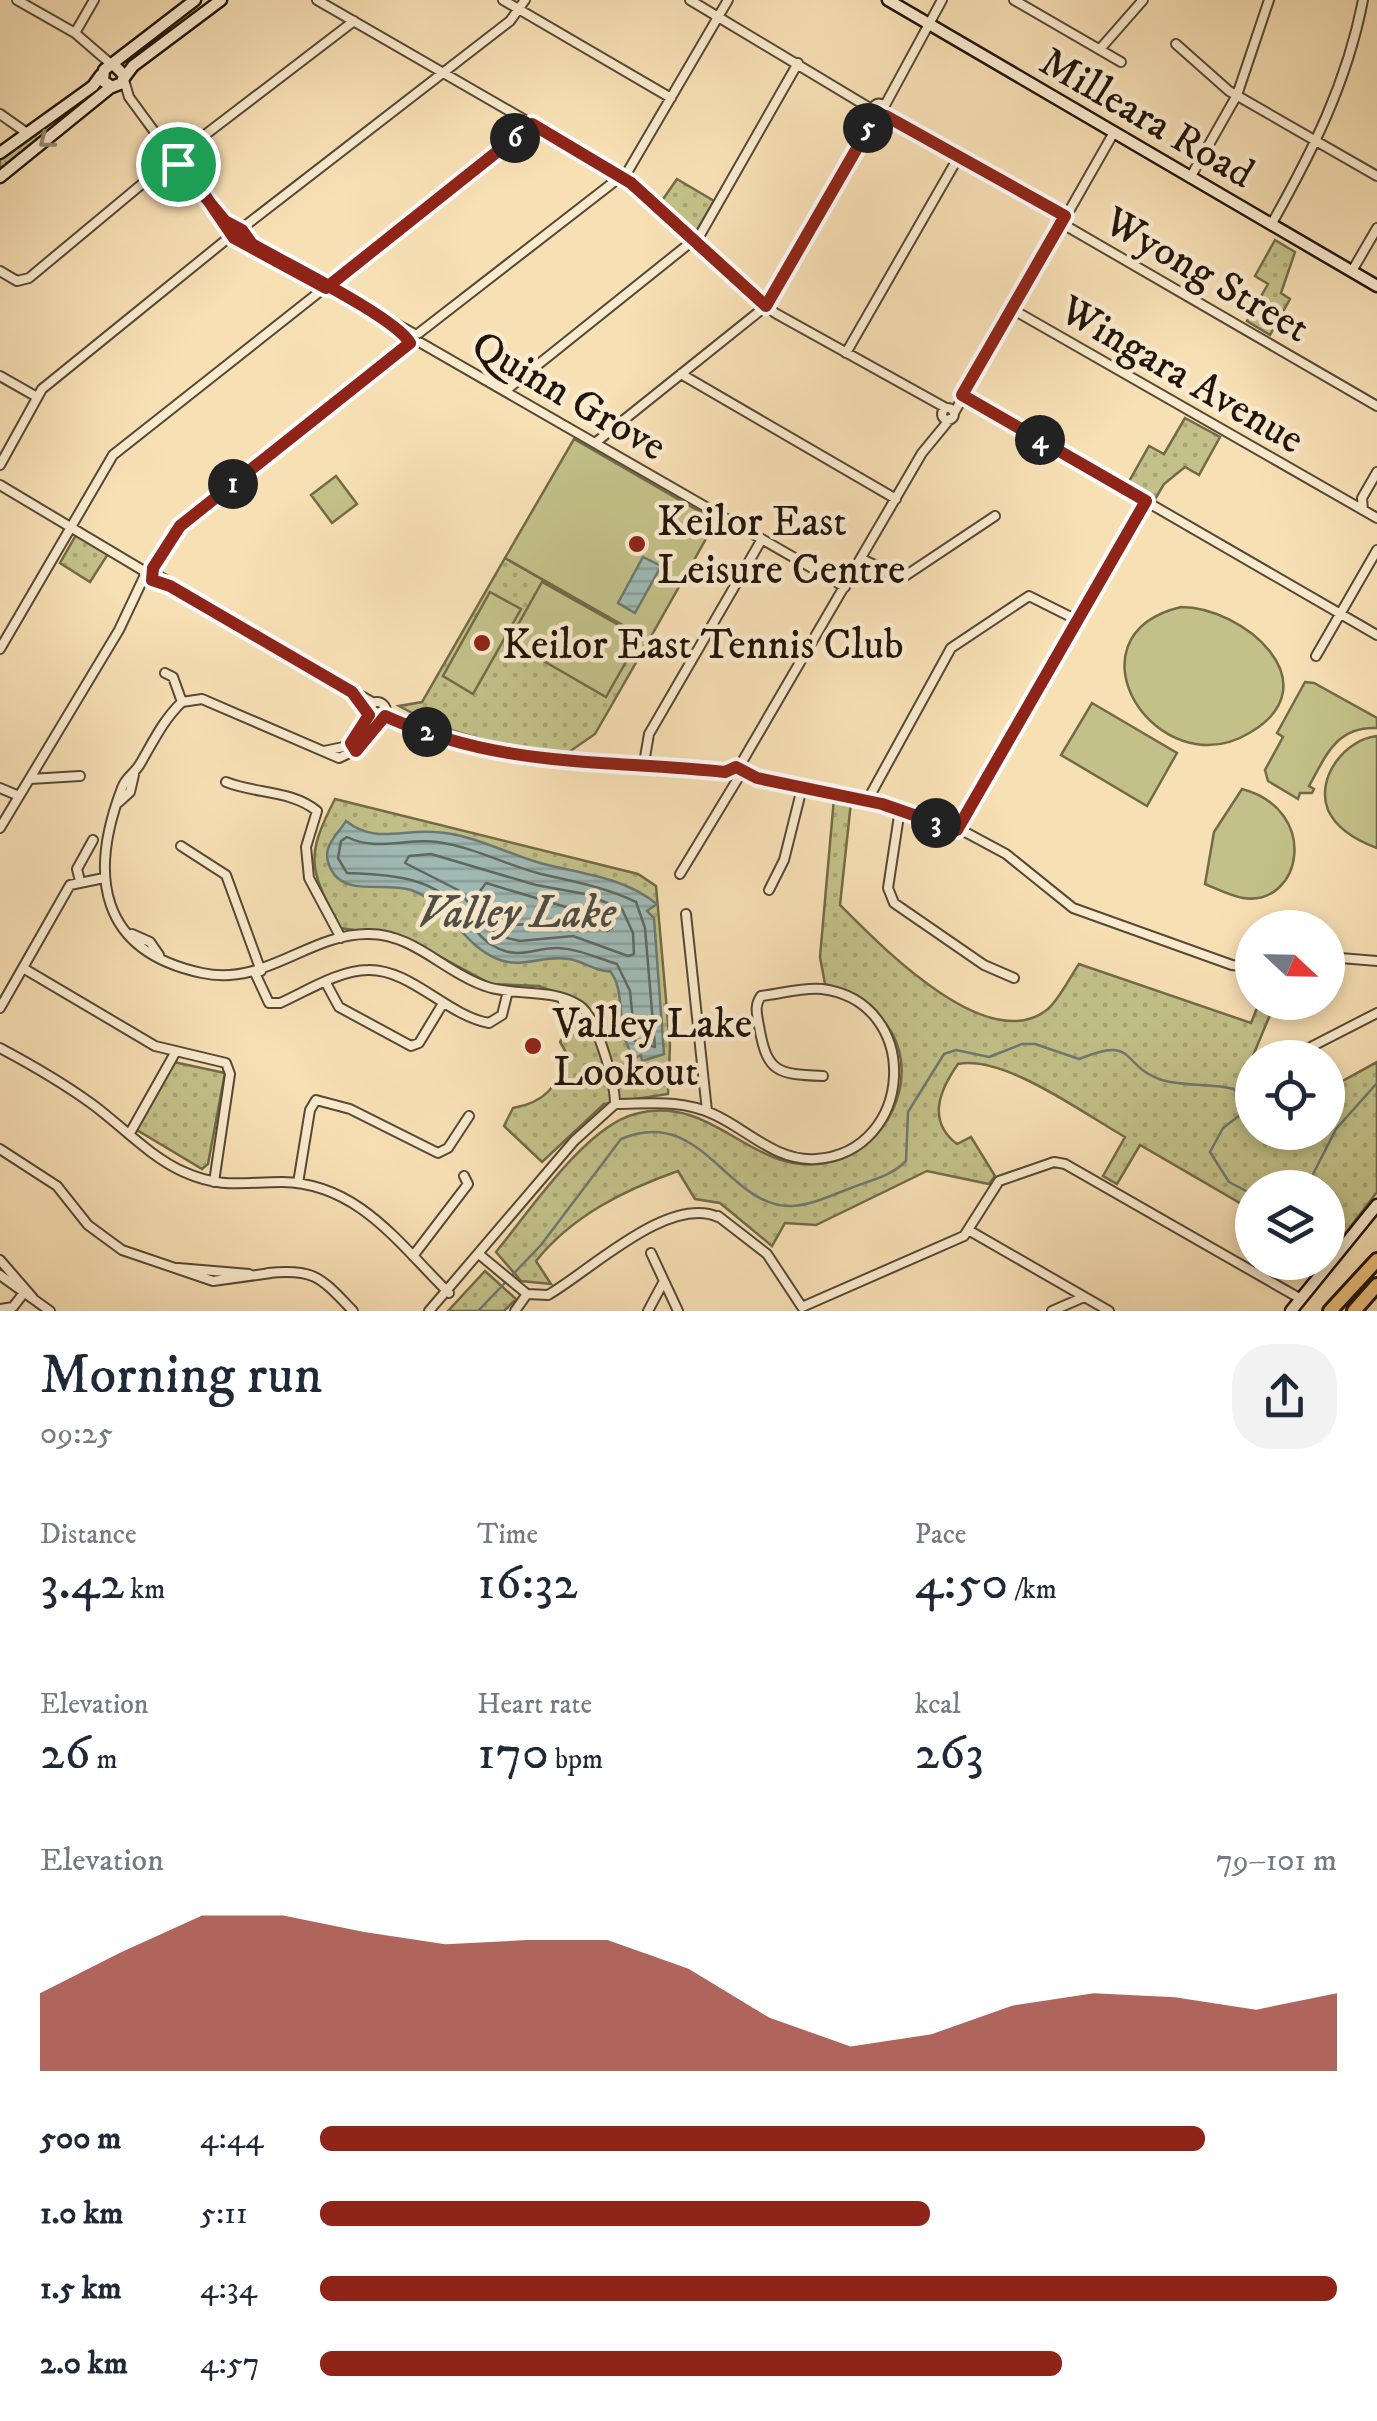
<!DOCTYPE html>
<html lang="en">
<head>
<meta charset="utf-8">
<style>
	:root { --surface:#fff; --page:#f2f2f3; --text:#1f2937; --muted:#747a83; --accent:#8f2418 }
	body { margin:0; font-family:"IM FELL DW Pica",serif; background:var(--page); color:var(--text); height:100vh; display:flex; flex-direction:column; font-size:38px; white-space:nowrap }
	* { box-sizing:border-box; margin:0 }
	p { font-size:32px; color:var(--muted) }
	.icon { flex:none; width:55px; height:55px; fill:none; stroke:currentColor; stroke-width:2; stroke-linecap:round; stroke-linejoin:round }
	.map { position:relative; height:1311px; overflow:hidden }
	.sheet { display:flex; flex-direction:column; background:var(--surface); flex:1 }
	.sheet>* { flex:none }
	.needle { width:65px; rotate:112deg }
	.controls { position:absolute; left:1235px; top:910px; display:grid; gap:20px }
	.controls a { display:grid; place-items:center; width:110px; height:110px; border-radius:50%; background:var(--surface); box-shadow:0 5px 15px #0003; font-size:50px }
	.pin { position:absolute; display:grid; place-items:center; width:85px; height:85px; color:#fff; margin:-42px; border:5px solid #fff; border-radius:50%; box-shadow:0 2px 10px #0007 }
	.km { position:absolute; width:50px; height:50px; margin:-25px; border-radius:50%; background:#222; color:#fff; font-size:28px; line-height:50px; text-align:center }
	.round { display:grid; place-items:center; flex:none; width:105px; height:105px; border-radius:40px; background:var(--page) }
	.summary { display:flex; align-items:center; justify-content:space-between; height:170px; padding:0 40px }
	h1 { font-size:55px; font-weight:600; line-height:75px }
	.figures { display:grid; grid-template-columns:repeat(3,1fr); gap:15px; height:170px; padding:10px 40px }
	.figures div { display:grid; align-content:center }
	.figures b { font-size:50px; font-weight:600 }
	.figures small { font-size:28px; font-weight:400 }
	.figures p { font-size:28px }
	.chart { height:280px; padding:20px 40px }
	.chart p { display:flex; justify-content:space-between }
	.chart svg { width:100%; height:180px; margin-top:10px; fill:var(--accent); opacity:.7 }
	ul { padding:0 40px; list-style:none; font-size:32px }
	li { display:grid; grid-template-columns:160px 120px 1fr; align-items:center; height:75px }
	li i { height:25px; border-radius:12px; background:var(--accent) }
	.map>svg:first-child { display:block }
	.grass { fill:url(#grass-tufts); stroke:#726b4a; stroke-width:2.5 }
	.park { fill:url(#park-dots); stroke:#726b4a; stroke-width:2.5 }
	.pitch { fill:#c3c189; stroke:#726b4a; stroke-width:2.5 }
	.water { fill:url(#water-rules); stroke:#6d7972; stroke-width:2.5 }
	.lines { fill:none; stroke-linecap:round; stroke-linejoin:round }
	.shore { stroke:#606861; stroke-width:2.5 }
	.stream { stroke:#6d7972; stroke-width:2.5 }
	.street-casing { stroke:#564836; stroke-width:12 }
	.secondary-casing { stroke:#20150b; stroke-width:15 }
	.highway-casing { stroke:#20150b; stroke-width:18 }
	.street { stroke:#faebcf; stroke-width:8 }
	.secondary { stroke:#faebcf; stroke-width:10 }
	.highway { stroke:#ecc07a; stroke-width:12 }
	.oneway { stroke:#988b77 }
	.route-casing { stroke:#fff; stroke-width:20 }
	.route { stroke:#8f2418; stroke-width:12 }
	.poi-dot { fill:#8f2418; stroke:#faebcf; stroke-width:4 }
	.labels { text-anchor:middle; stroke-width:9; stroke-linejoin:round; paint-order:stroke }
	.street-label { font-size:42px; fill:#20150b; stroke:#faebcf }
	.poi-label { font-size:42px; fill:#20150b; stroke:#faebcf; text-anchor:start }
	.water-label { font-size:45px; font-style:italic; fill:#4d4f47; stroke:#faebcf }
</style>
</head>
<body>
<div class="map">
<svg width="1377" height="1311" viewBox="0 0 1377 1311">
	<defs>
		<pattern id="grass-tufts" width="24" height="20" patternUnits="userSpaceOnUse" patternTransform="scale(2.5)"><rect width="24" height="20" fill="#c3c189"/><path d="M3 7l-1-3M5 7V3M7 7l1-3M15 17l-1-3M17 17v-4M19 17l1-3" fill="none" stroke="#a7a575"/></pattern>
		<pattern id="park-dots" width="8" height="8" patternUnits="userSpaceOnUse" patternTransform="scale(2.5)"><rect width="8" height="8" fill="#c3c189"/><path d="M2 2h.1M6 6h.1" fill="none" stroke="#a7a575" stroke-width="1.8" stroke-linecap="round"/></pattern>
		<pattern id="water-rules" width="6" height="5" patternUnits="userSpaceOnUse" patternTransform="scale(2.5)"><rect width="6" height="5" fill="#a0bbb7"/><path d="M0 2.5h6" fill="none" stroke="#8aa09c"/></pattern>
	</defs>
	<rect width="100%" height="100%" fill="#f8e0b5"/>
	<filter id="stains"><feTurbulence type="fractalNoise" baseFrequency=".002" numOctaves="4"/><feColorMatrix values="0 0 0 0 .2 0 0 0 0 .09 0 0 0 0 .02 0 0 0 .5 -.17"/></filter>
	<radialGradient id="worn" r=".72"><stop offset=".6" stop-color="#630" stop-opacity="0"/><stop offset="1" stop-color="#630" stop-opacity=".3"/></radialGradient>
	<path class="grass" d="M100 82 104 89 0 170V157Z"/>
	<path class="park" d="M677 179 714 201 696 232 688 231 659 205Z
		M1275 240 1295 252 1281 293 1290 299 1270 335 1247 321 1268 284 1255 276Z
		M1185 418 1220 437 1199 475 1185 467 1164 484 1154 501 1127 485 1149 446 1164 454Z
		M76 535 108 554 90 582 60 563Z
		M505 558 649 640 595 734 566 754C506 746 453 737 399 706L422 702Z
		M834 798 851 802 840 905C879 944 988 1058 1048 1009 1060 998 1070 977 1079 964L1251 1023 1259 1003H1275L1252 1058V1132H1328V1089L1377 1062V1192L1328 1256V1188H1252V1210L1140 1145 1117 1184 1103 1176 1125 1137C1084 1114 1005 1055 958 1064 939 1091 927 1121 957 1144L971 1137 995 1176 989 1184 927 1171 816 1225 785 1223 772 1246 720 1203 695 1199 678 1171C624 1190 572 1216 536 1261L551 1284 521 1281 496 1252C529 1212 585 1127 635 1114 718 1092 753 1183 834 1161 886 1147 919 1082 892 1033 877 1007 852 994 825 984L820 957Z
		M335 799 638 874 656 886 670 1045 668 1094 604 1104 542 1162 504 1126 513 1108C546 1102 558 1086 567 1054L560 1042 582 1003 539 986 491 984 403 937 340 928C310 869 304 859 335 799Z
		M169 1061 225 1073 208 1164 202 1169 132 1127Z
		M485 1271 516 1299 504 1311H448Z"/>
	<path class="pitch" d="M574 439 716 521 649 640 505 558Z
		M336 476 357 504 332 523 311 495Z
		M542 582 640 637 606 697 509 641Z
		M490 592 521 609 473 694 443 676Z
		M1181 607C1243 607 1332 683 1251 732 1157 790 1060 636 1181 607Z
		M1305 682 1314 683 1377 718V728C1336 726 1326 756 1309 786L1314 789 1312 793H1300L1298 799 1268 781 1265 770 1283 737 1277 733Z
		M1092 703 1177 753 1147 806 1061 755Z
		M1377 736V848C1358 841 1337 830 1328 810 1315 777 1346 739 1377 736Z
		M1242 789C1321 810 1302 907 1243 898 1231 896 1217 889 1205 884L1214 832Z"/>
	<path class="water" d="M643 557 661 566 635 613 618 603Z
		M346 821C375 844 401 829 435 832 472 834 505 853 540 863 580 874 622 876 657 904L647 911 654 918 664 1054 642 1061 641 1055 635 1058C613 1032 628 993 610 971 598 973 582 960 568 959 544 955 523 968 500 960 461 946 451 904 411 890 386 882 349 895 334 874 316 849 338 835 346 821Z"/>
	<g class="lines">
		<path class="shore" d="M347 837C377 852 405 838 437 842 474 847 506 865 541 874 575 882 605 887 636 902L645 928 655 1047 635 1041 630 991 617 964C597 958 579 949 558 948 540 947 523 957 505 951 482 944 474 927 460 910 431 875 387 875 347 873L338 858 341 841Z
			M431 854 536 885 585 894 622 909 633 933 634 954 628 956 573 936 520 941 503 937 490 929 458 890 405 863 409 856Z
			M486 883 609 920 612 928 607 931 573 921 513 925 499 917 480 891Z"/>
		<path class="stream" d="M1306 1188 1336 1129 1377 1083
			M478 1311 541 1245 621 1139C702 1104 727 1208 792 1206 812 1205 832 1195 851 1188 871 1180 890 1177 906 1161L908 1112 944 1054 956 1050 989 1057 1022 1044H1035L1079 1059C1139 1035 1118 1065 1162 1080 1185 1087 1211 1083 1234 1089L1241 1100 1240 1115 1223 1128 1210 1152 1229 1182 1252 1194"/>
		<g class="street-casing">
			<path id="street" d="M17 0 75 33 112 65
				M317 0 610 169 775 313 946 408
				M503 0 671 98
				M690 0 873 110
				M1014 0 1121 62
				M75 33 94 0
				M1176 44 1229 91 1377 176
				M1100 49 1143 0
				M124 80 129 97 173 157
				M873.5 109a5.5 5.5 0 1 1 11 0a5.5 5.5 0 1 1-11 0Z
				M884 107 942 0
				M0 114 27 133
				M881 114 1065 216
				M180 154 354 21
				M182 162 232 233
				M1190 178 1237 95 1269 0
				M1061 223 1377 406
				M1271 225C1312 152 1347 83 1363 0
				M241 229 510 21 525 0
				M239 240 413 333
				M0 271 17 281 29 278 172 159
				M1352 271 1377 228
				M1012 309 1377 518
				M419 333 628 171 728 0
				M421 343 845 587
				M846 353 959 156
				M681 374 896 499
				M0 376 37 397
				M505 391 700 235 798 63
				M962 395 1377 635
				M942 414a6 6 0 1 1 12 0a6 6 0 1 1-12 0Z
				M954 413 1113 134
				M595 443 766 306 879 114
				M0 465 42 389 232 235
				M0 485 144 571
				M1363 510 1362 498 1377 472
				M862 559 902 578 995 516
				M144 574a6 6 0 1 1 12 0a6 6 0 1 1-12 0Z
				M153 569 180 526 410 343
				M156 574 267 644 374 703
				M0 649 113 455 532 124
				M1316 656 1377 550
				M165 673 173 677 182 702
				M368 711a9 9 0 1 1 18 0a9 9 0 1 1-18 0Z
				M385 716 471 747 528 760 730 771
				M377 720 358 749 339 758 202 699 182 702C163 720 153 742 140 764 135 773 125 778 122 788 89 874 98 951 202 973 265 987 309 933 369 934 414 934 444 972 485 986 514 997 553 987 580 1006 597 1018 615 1083 615 1104
				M324 751 348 746 369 715
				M644 763 649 734 762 539
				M739 767 922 453 950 419
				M743 771 882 804 967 833 1006 854 1073 908 1232 965 1252 967
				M30 779 80 776
				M226 782C256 794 291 790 317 811L306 847 309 878 341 938
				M0 788 19 796
				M867 801 951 648 1029 596 1077 620
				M119 802 130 792 134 775
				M900 809 888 888 894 903 984 965 1014 978
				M0 828 119 630 144 577
				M957 830 1146 501
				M181 846 226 875 261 971
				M680 874 737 780
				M80 881 77 869 93 840
				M769 890 784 860 802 788
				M686 914 707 1111
				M132 934 150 942 159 955
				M1328 957 1377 961
				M23 968 155 1046 226 1063 230 1074 214 1182
				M255 973 269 1003H280C305 992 339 970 368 970 411 969 446 1015 489 1023L502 1015 508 991
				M326 983 339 1007 411 1046 419 1043 442 1005
				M563 1001 591 1030
				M0 1008 70 885 104 878
				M0 1048C32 1065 63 1083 92 1104 122 1126 150 1157 184 1172 222 1189 244 1182 282 1182 358 1183 399 1244 449 1293
				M1303 1051 1377 1013
				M615 1104C649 1104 680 1099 713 1114 747 1129 776 1162 816 1159 915 1152 923 1002 822 989 803 987 780 994 761 996 754 1006 757 1014 759 1026 767 1073 777 1074 823 1076
				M130 1133 175 1053
				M0 1149 57 1186 88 1225 122 1250 213 1281 271 1273
				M298 1183 310 1110 316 1100 350 1109 438 1153 448 1148 469 1116
				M718 1216 767 1254 802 1307
				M970 1231 1109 1311
				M651 1253 678 1311
				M480 1255 527 1294 548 1295C590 1271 668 1195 718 1217
				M413 1256 468 1184 464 1176
				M0 1260 33 1298
				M178 1268 249 1274
				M268 1273C315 1268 321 1278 353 1311
				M0 1275 50 1311
				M802 1307 964 1236 999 1181 1054 1162 1065 1164 1301 1299
				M0 1309 13 1307 23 1294
				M429 1311 574 1141 615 1104
				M515 1311 527 1294
				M648 1311 664 1281
				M1052 1311 1084 1297"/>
		</g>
		<g class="secondary-casing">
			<path id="secondary" d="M888 0 1377 286
				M114 65 124 75 122 83 112 87 103 81 104 70 195 0
				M124 78 133 66 221 0
				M0 153 93 86 101 75
				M0 177 111 87
				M1291 1311 1377 1205"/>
		</g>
		<g class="highway-casing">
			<path id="highway" d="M1330 1311 1377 1260
				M1354 1311 1377 1285"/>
		</g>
		<use href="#street" class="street"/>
		<use href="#secondary" class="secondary"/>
		<use href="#highway" class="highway"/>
	</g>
	<defs><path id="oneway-chevron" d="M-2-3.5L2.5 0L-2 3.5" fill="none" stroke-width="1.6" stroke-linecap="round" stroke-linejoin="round" transform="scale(2.5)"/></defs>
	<use class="oneway" href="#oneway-chevron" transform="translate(46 141) rotate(142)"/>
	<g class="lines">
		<g class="route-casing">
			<path id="route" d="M178 164 225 221 242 230 252 244C284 263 395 317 410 343L180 526 153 568 152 580 170 586 352 692 369 715 351 743 356 751 385 716C503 769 601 759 725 772L736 767 757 778 882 804 957 830 1146 501 962 395 1065 216 886 116 879 114 868 129 766 306 631 183 532 124 326 288 234 238 182 162 178 164"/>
		</g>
		<use href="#route" class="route"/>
	</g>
	<g class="poi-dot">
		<circle cx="637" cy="544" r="10"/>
		<circle cx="482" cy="643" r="10"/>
		<circle cx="533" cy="1046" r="10"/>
	</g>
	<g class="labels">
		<g class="street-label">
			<text transform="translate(1148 116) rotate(30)" y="15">Milleara Road</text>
			<text transform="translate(1208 273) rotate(30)" y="15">Wyong Street</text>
			<text transform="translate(1183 373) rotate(30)" y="15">Wingara Avenue</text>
			<text transform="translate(570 394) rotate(30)" y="15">Quinn Grove</text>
		</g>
		<g class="poi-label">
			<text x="657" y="535">Keilor East<tspan x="657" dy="48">Leisure Centre</tspan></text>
			<text x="502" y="658">Keilor East Tennis Club</text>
			<text x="553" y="1037">Valley Lake<tspan x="553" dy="48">Lookout</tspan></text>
		</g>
		<g class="water-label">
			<text x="517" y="927">Valley Lake</text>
		</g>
	</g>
	<rect width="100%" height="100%" filter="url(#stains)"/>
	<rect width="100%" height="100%" fill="url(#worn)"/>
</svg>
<div class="controls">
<a><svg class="needle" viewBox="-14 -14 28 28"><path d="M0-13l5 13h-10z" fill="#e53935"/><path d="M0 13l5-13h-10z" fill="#747a83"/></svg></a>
<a><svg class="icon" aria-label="locate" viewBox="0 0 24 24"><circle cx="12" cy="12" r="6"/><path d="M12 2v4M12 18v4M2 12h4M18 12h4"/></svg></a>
<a><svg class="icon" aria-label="layers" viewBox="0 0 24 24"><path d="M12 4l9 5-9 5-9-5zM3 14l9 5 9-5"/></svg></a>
</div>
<div class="pin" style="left:178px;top:164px;background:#1e9e55"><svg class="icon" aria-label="arrive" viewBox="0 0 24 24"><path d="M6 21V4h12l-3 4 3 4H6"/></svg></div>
<b class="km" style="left:233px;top:484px">1</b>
<b class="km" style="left:427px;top:732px">2</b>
<b class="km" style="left:936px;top:823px">3</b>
<b class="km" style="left:1040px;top:440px">4</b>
<b class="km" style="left:868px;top:128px">5</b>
<b class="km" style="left:515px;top:138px">6</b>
</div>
<section class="sheet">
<div class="summary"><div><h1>Morning run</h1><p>09:25</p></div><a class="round"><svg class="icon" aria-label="share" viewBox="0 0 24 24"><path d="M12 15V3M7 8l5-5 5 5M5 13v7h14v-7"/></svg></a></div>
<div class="figures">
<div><p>Distance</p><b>3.42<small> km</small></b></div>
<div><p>Time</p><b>16:32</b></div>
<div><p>Pace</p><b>4:50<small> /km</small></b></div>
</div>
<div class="figures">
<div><p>Elevation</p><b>26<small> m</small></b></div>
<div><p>Heart rate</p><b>170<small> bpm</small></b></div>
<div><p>kcal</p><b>263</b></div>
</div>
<div class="chart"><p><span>Elevation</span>79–101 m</p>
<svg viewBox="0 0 160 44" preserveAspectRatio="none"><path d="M0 44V25L10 15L20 6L30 6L40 10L50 13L60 12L70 12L80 19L90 31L100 38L110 35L120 28L130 25L140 26L150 29L160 25V44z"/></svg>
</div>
<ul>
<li><b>500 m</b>4:44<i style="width:87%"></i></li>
<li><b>1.0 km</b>5:11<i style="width:60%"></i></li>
<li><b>1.5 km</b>4:34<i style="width:100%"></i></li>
<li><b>2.0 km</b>4:57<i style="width:73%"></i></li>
</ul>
</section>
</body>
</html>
